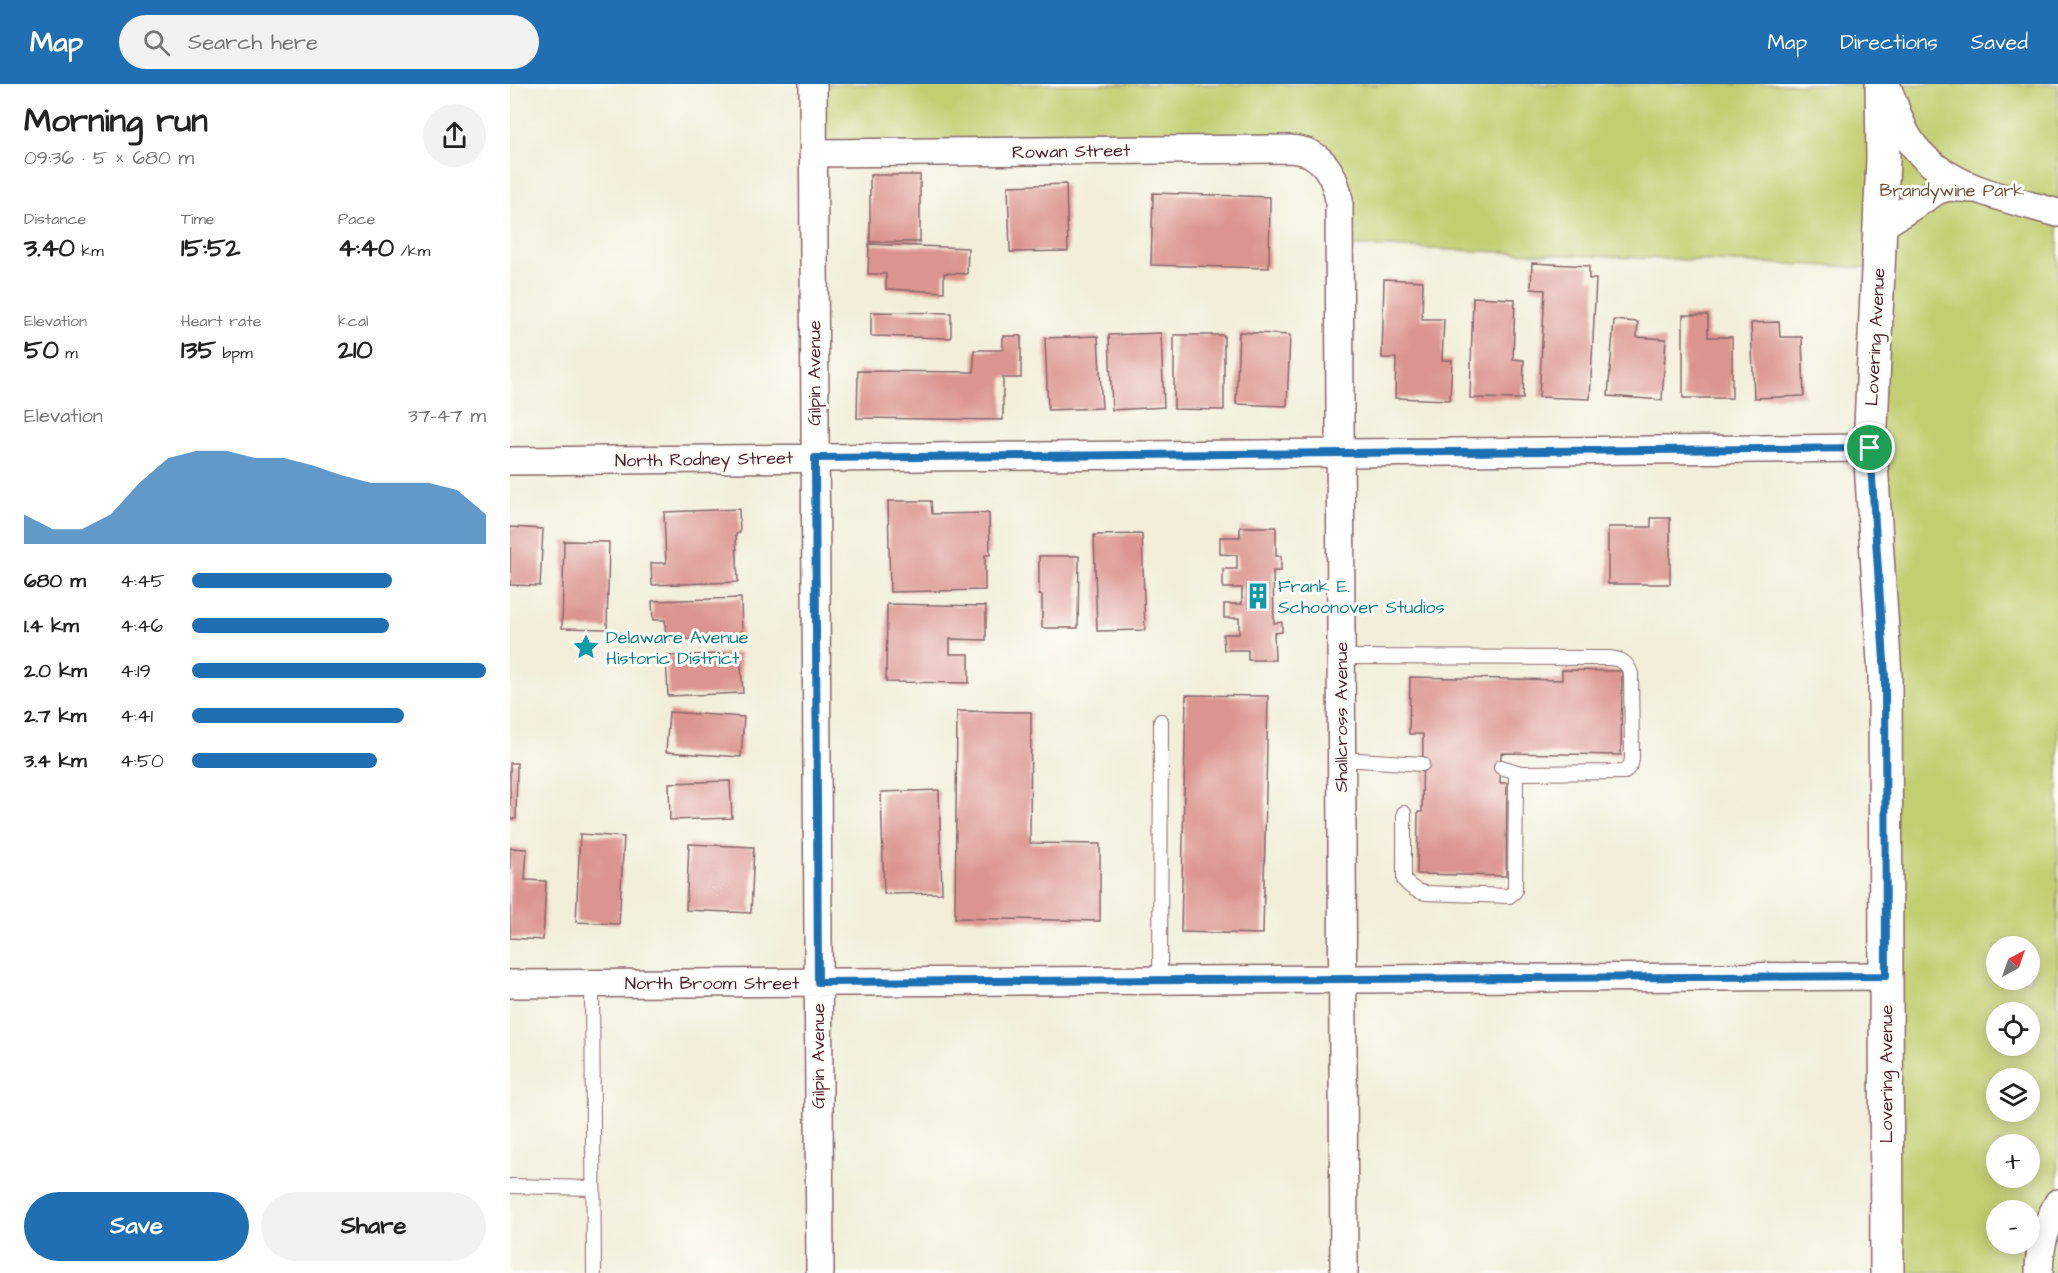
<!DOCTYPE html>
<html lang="en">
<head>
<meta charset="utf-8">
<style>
	:root { --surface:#fff; --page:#f2f2f2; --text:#222; --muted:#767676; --accent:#1f6fb2 }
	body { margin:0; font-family:"Architects Daughter",sans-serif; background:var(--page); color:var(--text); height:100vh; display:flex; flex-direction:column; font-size:22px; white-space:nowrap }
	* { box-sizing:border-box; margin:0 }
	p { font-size:20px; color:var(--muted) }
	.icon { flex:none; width:33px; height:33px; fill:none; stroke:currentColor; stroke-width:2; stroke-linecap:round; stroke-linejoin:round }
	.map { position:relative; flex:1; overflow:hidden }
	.drawer { display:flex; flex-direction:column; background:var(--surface); width:510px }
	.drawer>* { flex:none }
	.needle { width:39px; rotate:40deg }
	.fabs { position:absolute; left:1476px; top:852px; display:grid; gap:12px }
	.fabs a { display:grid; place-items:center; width:54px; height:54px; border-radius:50%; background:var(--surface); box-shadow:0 3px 15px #0003; font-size:30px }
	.pin { position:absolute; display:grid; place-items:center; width:51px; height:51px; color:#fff; margin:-26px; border:3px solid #fff; border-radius:50%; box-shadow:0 2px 6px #0007 }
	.round { display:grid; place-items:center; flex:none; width:63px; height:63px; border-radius:32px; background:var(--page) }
	.head { display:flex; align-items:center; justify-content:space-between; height:102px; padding:0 24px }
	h1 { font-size:33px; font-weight:800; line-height:45px }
	.metrics { display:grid; grid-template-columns:repeat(3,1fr); gap:9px; height:102px; padding:6px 24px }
	.metrics div { display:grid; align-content:center }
	.metrics b { font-size:26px; font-weight:800 }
	.metrics small { font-size:16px; font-weight:400 }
	.metrics p { font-size:16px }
	.chart { height:168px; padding:12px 24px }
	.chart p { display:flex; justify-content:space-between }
	.chart svg { width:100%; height:108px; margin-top:6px; fill:var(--accent); opacity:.7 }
	.cta { display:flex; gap:12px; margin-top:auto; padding:12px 24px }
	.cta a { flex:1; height:69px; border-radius:36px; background:var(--accent); color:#fff; font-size:24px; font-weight:800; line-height:69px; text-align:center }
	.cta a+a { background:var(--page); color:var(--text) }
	ul { padding:0 24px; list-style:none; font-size:20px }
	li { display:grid; grid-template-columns:96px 72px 1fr; align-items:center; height:45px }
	li i { height:15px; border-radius:8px; background:var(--accent) }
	header { display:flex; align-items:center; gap:36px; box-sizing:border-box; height:84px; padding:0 30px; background:var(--accent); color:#fff }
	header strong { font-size:28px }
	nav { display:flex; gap:33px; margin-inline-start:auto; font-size:21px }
	.search { width:420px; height:54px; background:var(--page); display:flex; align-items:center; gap:15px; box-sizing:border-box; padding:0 21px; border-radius:33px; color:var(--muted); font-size:22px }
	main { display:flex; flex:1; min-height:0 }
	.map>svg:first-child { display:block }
	.green { fill:#c2ce70; stroke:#86764e; stroke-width:1.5; fill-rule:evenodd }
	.building { fill:#dc9490 }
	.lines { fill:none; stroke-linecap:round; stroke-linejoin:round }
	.lane-casing { stroke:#856768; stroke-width:16 }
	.street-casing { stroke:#856768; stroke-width:30 }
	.secondary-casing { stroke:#856768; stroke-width:36 }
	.lane { stroke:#fff; stroke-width:14 }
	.street { stroke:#fff; stroke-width:27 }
	.secondary { stroke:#fff; stroke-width:33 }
	.route-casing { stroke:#fff; stroke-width:12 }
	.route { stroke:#1f6fb2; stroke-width:8 }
	.labels { text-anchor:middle; stroke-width:6; stroke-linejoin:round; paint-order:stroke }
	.street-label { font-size:18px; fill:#4a1f2b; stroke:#fdfcf7 }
	.park-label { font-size:18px; fill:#6e5440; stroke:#fdfcf7 }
	.culture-label { font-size:18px; fill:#0d838f; stroke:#fdfcf7; text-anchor:start }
</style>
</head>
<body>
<header>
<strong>Map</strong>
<div class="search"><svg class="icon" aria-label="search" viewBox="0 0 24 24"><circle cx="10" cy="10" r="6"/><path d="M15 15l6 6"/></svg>Search here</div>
<nav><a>Map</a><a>Directions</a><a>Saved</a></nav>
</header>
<main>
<section class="drawer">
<div class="head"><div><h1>Morning run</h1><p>09:36 · 5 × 680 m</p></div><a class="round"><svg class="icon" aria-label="share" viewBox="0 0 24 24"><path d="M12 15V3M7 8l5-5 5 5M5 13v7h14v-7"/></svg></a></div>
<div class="metrics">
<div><p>Distance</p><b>3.40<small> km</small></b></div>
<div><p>Time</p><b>15:52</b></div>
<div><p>Pace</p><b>4:40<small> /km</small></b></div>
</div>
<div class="metrics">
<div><p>Elevation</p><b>50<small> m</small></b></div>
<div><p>Heart rate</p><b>135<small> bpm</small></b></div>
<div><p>kcal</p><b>210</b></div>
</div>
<div class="chart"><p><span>Elevation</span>37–47 m</p>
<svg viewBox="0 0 160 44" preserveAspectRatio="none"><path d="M0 44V32L10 38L20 38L30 32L40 19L50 9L60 6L70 6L80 9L90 9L100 12L110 16L120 19L130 19L140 19L150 22L160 32V44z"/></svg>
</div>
<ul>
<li><b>680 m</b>4:45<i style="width:68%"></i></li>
<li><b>1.4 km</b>4:46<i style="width:67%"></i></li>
<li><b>2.0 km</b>4:19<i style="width:100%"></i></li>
<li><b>2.7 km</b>4:41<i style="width:72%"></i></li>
<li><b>3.4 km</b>4:50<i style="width:63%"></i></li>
</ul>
<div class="cta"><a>Save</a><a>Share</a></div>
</section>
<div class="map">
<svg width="1548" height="1189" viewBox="0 0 1548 1189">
	<rect width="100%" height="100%" fill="#fdfcf7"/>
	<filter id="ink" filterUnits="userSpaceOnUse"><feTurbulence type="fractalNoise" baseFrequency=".0167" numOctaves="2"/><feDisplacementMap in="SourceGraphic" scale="12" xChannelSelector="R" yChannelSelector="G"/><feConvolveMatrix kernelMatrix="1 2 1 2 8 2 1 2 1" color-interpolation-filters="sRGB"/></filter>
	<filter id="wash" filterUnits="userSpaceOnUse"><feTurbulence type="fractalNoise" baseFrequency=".008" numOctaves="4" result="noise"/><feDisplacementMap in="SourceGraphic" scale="24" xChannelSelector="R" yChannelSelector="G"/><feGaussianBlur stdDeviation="1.35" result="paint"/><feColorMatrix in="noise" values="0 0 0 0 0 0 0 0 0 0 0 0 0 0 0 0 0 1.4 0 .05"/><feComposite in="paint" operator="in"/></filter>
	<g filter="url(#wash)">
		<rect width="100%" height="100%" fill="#f2eed9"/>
		<path class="green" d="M303 0H1548V1189H1377L1368 184 829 161V116L800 69H303ZM1486 862H1520V896H1486ZM1486 928H1520V962H1486ZM1486 994H1520V1028H1486ZM1486 1060H1520V1094H1486ZM1486 1126H1520V1160H1486Z"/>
		<g id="blocks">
			<path class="building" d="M360 91H410V158H360Z
				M556 100 558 167 500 168 498 102Z
				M643 109 760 113 759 184 641 181Z
				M359 160 458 164 457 190 434 189V208L376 205V190H358Z
				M1022 179 1079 182V195H1086L1080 315 1029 313 1035 206 1021 205Z
				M874 195 913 197 912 235H934L932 276H942L940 316 885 314 886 274H872Z
				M963 213 1005 215 1003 275 1014 276 1013 315 960 314Z
				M361 228 441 229V254L361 252Z
				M1173 231H1198V253H1222V314H1173Z
				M1104 236 1128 238 1127 253 1156 255 1152 316 1098 312Z
				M1269 238 1270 253H1292L1294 312 1244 314 1241 239Z
				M729 248 780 251 777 322 726 320Z
				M651 249 654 323 602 326 599 251Z
				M664 251H714V326L664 325Z
				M493 252H511V294H493V336L347 334 348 287 464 288V266H493Z
				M588 252 592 324 538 326 535 254Z
				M378 417H421L422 430 479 429 480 471H475V506L380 508Z
				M229 425 230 449 226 450 228 498 142 501 141 479H156L154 428Z
				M1141 434H1160V500H1098V443H1141Z
				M0 443 33 445 30 502 0 501Z
				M730 443H766V472H771V487H763L764 539 772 538V548L764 549 765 576H738V566H714L713 550H729V534H714V520H732V504H713V485H727V471L710 470V453H730Z
				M632 450 635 546 587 547 584 451Z
				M54 457 99 458 97 545 52 544Z
				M529 472H569L568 544H532V511H529Z
				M231 514 232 553 156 556 155 536H143L142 517Z
				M377 520 476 522V556L440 555V570H459V599L376 598Z
				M230 569 233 609 158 612 156 572Z
				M1052 586 1112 587 1111 671 991 669 990 699H997L996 792 907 790 908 728H912L913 650H899L900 593 1052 596Z
				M676 611 758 612 753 850 671 848Z
				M447 627 521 628 520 759 590 760V837L445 834Z
				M159 628 234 633 231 673 156 668Z
				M0 679H7L6 735H0Z
				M220 697 222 734 160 736 159 699Z
				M429 706 432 809 374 810 371 708Z
				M70 750 114 753 109 840 66 838Z
				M179 760 244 763 241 829 176 826Z
				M0 764 17 765 15 796 36 797 33 856 0 854Z"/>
		</g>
	</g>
	<g filter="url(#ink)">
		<use href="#blocks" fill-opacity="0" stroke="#856768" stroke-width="1.5"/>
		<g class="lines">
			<g class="lane-casing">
				<path id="lane" d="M831 573 1099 574C1111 575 1117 578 1121 590L1122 674 1121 680 1115 688 1010 689 1006 692 1005 807 999 812 915 809C905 807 900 803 894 796V729
					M832 675 912 680
					M991 683 1010 689
					M650 897 651 637
					M82 900 84 1189
					M0 1102 83 1104"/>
			</g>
			<g class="street-casing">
				<path id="street" d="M303 0 310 1189
					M1376 0C1384 18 1389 39 1399 55 1430 103 1498 115 1548 129
					M303 69 781 65C787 66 796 67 801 70 818 79 826 98 829 116L834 1189
					M1370 143 1428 106 1439 103 1462 105
					M0 377 1360 364
					M0 900 1376 892
					M1529 1189C1529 1165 1536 1140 1548 1119"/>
			</g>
			<g class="secondary-casing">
				<path id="secondary" d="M1372 0 1373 75 1360 364 1375 592 1377 1189"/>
			</g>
			<use href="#lane" class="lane"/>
			<use href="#street" class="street"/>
			<use href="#secondary" class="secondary"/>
		</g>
	</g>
	<g class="lines" filter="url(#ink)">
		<g class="route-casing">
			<path id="route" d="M1360 364 1375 592 1376 892 308 898 305 374Z"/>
		</g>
		<use href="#route" class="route"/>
	</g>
	<defs>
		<g id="building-bare" transform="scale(2.07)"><path d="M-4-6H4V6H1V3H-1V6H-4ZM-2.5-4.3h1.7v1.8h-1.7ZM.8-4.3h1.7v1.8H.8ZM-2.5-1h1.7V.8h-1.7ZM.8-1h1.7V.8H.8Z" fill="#0f9aa8" stroke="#fdfcf7" stroke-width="2.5" paint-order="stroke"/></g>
		<g id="sight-bare" transform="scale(2.07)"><path d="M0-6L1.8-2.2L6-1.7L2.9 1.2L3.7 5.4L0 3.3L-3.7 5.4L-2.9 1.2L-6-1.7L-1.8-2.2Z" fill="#0f9aa8" stroke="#fdfcf7" stroke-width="2.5" paint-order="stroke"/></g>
	</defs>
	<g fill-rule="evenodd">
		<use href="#building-bare" x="748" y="512"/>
		<use href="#sight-bare" x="76" y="563"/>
	</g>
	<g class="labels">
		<g class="street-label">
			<text transform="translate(561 67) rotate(-1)" y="6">Rowan Street</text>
			<text transform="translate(1365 253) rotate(-87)" y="6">Lovering Avenue</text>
			<text transform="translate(304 289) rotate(-90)" y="6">Gilpin Avenue</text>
			<text transform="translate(194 375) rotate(-1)" y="6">North Rodney Street</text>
			<text transform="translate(831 633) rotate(-90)" y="6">Shallcross Avenue</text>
			<text x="202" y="905">North Broom Street</text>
			<text transform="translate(308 972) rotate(-90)" y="6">Gilpin Avenue</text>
			<text transform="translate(1376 990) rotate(-90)" y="6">Lovering Avenue</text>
		</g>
		<g class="park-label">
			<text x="1442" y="112">Brandywine Park</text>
		</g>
		<g class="culture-label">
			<text x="768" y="508">Frank E.<tspan x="768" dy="21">Schoonover Studios</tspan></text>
			<text x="96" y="559">Delaware Avenue<tspan x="96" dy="21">Historic District</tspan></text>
		</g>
	</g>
</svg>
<div class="fabs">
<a><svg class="needle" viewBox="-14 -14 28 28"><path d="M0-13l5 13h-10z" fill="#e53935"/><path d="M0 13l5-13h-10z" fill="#767676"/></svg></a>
<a><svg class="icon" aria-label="locate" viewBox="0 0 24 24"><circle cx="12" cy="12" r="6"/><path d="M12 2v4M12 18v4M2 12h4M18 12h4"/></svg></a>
<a><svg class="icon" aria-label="layers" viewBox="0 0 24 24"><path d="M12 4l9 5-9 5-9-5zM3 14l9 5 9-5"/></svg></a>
<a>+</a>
<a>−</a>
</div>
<div class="pin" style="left:1360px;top:364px;background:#1e9e55"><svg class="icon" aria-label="arrive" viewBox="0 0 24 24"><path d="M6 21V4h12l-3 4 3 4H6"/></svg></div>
</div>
</main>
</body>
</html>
